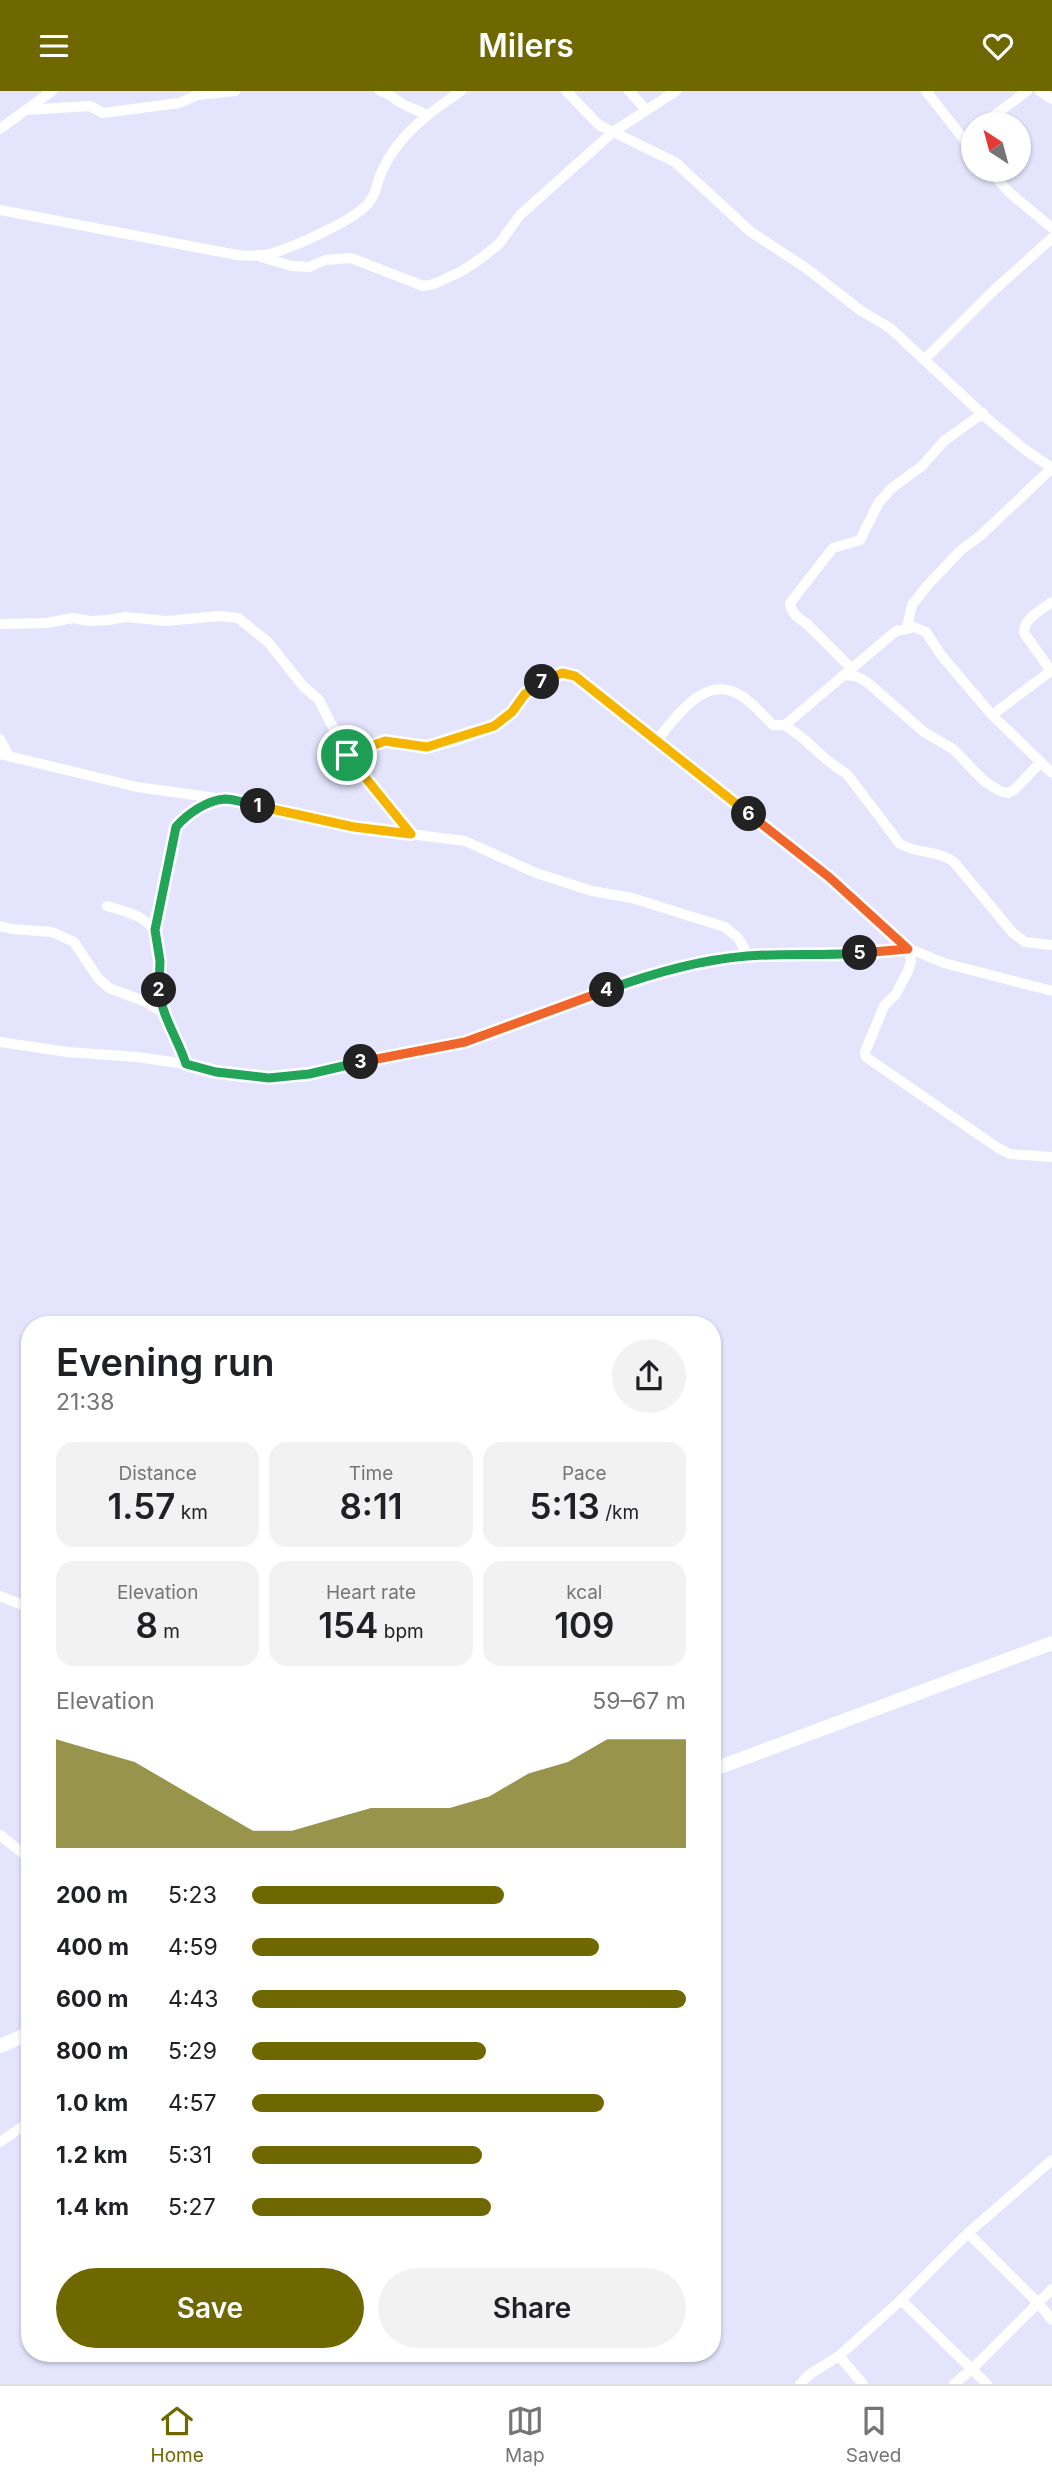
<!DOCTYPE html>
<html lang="en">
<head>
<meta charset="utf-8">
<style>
	:root { --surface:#fff; --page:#f2f2f2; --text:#202124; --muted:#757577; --line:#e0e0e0; --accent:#6f6800 }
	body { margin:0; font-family:Inter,sans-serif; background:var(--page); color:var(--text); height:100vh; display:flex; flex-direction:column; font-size:26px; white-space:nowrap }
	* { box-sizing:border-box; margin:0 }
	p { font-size:23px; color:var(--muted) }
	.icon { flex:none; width:38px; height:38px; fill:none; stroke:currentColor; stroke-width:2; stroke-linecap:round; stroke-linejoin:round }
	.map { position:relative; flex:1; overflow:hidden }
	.panel { position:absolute; left:21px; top:1225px; width:700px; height:1046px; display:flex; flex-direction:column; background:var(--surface); border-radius:28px; box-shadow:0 2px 5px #0004 }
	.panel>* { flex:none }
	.needle { width:46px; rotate:324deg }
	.tools { position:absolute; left:961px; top:21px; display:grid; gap:14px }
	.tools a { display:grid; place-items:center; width:70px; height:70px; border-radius:50%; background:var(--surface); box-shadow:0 2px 5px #0004; font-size:35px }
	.pin { position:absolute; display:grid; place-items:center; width:60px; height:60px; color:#fff; margin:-30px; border:4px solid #fff; border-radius:50%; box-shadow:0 2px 7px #0007 }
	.km { position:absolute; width:35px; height:35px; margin:-18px; border-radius:50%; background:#222; color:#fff; font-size:19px; line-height:35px; text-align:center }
	.round { display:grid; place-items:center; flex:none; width:74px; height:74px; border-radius:37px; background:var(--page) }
	.head { display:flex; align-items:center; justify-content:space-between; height:119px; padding:0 35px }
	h1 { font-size:38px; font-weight:600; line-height:52px }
	.stats { display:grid; grid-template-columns:repeat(3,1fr); gap:10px; height:119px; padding:7px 35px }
	.stats div { display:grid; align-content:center; border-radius:18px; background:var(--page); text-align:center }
	.stats b { font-size:35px; font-weight:600 }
	.stats small { font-size:19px; font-weight:400 }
	.stats p { font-size:19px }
	.chart { height:196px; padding:14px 35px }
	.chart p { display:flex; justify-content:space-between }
	.chart svg { width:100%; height:126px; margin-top:7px; fill:var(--accent); opacity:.7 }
	.cta { display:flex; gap:14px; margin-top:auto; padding:14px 35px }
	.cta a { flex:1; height:80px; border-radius:42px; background:var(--accent); color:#fff; font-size:28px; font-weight:600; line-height:80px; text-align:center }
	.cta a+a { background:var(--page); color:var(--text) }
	ul { padding:0 35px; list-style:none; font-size:23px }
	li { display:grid; grid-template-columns:112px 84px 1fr; align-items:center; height:52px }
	li i { height:18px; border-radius:9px; background:var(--accent) }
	header { display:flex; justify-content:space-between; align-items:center; height:91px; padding:0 35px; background:var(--accent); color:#fff; font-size:32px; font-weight:600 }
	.menu { display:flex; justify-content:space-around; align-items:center; height:98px; border-top:2px solid var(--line); background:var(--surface); font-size:19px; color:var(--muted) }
	.menu a { display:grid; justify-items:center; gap:4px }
	.menu .selected { color:var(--accent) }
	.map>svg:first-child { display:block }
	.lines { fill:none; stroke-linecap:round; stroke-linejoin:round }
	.minor { stroke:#fff; stroke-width:10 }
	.secondary { stroke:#fff; stroke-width:14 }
	.split-1-casing { stroke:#fff; stroke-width:14 }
	.split-2-casing { stroke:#fff; stroke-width:14 }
	.split-3-casing { stroke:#fff; stroke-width:14 }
	.split-4-casing { stroke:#fff; stroke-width:14 }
	.split-5-casing { stroke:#fff; stroke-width:14 }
	.split-6-casing { stroke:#fff; stroke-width:14 }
	.split-7-casing { stroke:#fff; stroke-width:14 }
	.split-8-casing { stroke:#fff; stroke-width:14 }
	.split-1 { stroke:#f5b400; stroke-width:9 }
	.split-2 { stroke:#22a559; stroke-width:9 }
	.split-3 { stroke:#22a559; stroke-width:9 }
	.split-4 { stroke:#f0652b; stroke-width:9 }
	.split-5 { stroke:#22a559; stroke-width:9 }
	.split-6 { stroke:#f0652b; stroke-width:9 }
	.split-7 { stroke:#f5b400; stroke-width:9 }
	.split-8 { stroke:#f5b400; stroke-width:9 }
</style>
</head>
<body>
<header><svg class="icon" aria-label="menu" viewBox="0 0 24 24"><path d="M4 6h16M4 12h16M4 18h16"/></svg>Milers<svg class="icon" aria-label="heart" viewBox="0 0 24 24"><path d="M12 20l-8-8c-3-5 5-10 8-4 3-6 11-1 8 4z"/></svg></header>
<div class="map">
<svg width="1052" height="2293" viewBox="0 0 1052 2293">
	<rect width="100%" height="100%" fill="#e4e5fd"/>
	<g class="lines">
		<path class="minor" d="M380 0C390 3 394 8 403 13 410 17 418 19 426 24
			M566 0 599 34 675 71 751 141 806 177 860 219 890 237 990 330 1024 358 1052 377
			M629 0 646 19
			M926 0 973 60
			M1040 0 1052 8
			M25 19 90 15 103 22 179 12 198 4 235 0
			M983 33 1027 0
			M0 38 52 0
			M989 79 1010 102 1052 137
			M0 119 237 164C248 165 259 165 270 163 293 156 357 129 370 110 377 101 377 90 382 80 398 44 429 22 461 0
			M261 166 292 175 309 176 325 169 351 167 423 195 434 193 462 180 484 165 499 153 520 124 613 41 676 0
			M925 268 991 202 1052 147
			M0 533 47 532 72 527 90 530 108 529 126 526 166 530 220 525 238 527 268 551 303 595 319 609 351 672 394 721 411 743
			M907 536 912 514 926 496 961 459 980 445 1052 377
			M851 577 807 533 796 525 791 517 790 512 833 457 860 449 879 411 893 396 922 375 944 350 983 322
			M1051 580 1024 542C1024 527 1041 519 1052 511
			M842 585C853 583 859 586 868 592L924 641 953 658 984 690 1000 700 1008 702 1014 699 1041 671
			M992 624 1052 579
			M785 634C792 640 801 645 807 651 820 663 831 674 847 683L900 753C918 763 938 759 954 771L1013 842 1025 851 1052 854
			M0 648 9 665
			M656 650C675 628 704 582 740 604 752 611 763 624 773 634H785L896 540 914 536 926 541 941 564 992 624 1052 682
			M0 663 137 696 223 708 354 736 465 750 536 782 592 800 632 807 725 836 738 847 749 865
			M347 664C359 658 374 649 387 651 400 651 412 655 425 656 442 656 477 643 493 636 523 621 534 574 575 585L829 785 908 857 911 870 908 880 896 903 884 915 865 961 866 966 998 1057 1010 1063 1052 1066
			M107 815C151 827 161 834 161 881 161 888 158 896 159 903 162 928 178 950 186 973
			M0 835 12 838 52 841 74 851 98 887 109 897 146 911 165 923
			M155 839 176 736C188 720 203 715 221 709
			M0 951 67 961 137 966 192 974 216 981 269 987 309 983 465 951 649 884 673 876 749 865 851 862 908 857 944 872 1052 900
			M0 1505 30 1517
			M0 1744 30 1768
			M0 2051 30 2030
			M968 2142 1038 2212 1052 2229
			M901 2209 987 2293
			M839 2265 863 2293
			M800 2293 810 2283 839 2265 901 2209 968 2142 1052 2069
			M954 2293 973 2277 1052 2198"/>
		<path class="secondary" d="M712 1679 1052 1552
			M0 1955 30 1942"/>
	</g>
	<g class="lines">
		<g class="split-1-casing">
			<path id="split-1" d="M258 715 354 736 411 743 347 664"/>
		</g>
		<g class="split-2-casing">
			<path id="split-2" d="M159 899 160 870 155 839 176 736C187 723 207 709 225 708 235 708 248 713 258 715"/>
		</g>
		<g class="split-3-casing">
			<path id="split-3" d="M159 899C162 926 178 948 186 973L216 981 269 987 309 983 361 971"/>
		</g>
		<g class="split-4-casing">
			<path id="split-4" d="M361 971 465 951 607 899"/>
		</g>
		<g class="split-5-casing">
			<path id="split-5" d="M607 899C653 882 698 869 747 865 785 862 822 865 860 862"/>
		</g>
		<g class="split-6-casing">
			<path id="split-6" d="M749 723 829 786 908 858 860 862"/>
		</g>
		<g class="split-7-casing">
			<path id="split-7" d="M542 591 562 582 575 585 749 723"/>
		</g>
		<g class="split-8-casing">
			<path id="split-8" d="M347 664 385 650 427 656 494 635 512 621 525 603 542 591"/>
		</g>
		<use href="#split-1" class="split-1"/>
		<use href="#split-2" class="split-2"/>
		<use href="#split-3" class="split-3"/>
		<use href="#split-4" class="split-4"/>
		<use href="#split-5" class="split-5"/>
		<use href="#split-6" class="split-6"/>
		<use href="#split-7" class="split-7"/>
		<use href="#split-8" class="split-8"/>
	</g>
</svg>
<div class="tools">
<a><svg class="needle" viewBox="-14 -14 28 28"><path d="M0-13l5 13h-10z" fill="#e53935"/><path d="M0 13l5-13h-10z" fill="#757577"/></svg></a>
</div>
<div class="pin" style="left:347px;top:664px;background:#1e9e55"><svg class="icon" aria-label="arrive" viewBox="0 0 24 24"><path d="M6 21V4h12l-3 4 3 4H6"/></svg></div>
<b class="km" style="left:258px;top:715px">1</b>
<b class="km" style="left:159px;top:899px">2</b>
<b class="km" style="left:361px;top:971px">3</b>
<b class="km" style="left:607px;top:899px">4</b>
<b class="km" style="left:860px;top:862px">5</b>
<b class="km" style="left:749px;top:723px">6</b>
<b class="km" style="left:542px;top:591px">7</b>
<section class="panel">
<div class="head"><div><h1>Evening run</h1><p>21:38</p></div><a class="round"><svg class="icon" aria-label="share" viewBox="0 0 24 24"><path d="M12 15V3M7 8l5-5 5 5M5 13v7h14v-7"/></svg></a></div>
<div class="stats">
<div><p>Distance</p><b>1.57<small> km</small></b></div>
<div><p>Time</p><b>8:11</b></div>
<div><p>Pace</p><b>5:13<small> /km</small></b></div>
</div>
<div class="stats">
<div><p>Elevation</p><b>8<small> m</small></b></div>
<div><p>Heart rate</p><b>154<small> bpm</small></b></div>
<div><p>kcal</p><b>109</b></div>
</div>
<div class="chart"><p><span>Elevation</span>59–67 m</p>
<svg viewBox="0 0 160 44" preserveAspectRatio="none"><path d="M0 44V6L10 10L20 14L30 22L40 30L50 38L60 38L70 34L80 30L90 30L100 30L110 26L120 18L130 14L140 6L150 6L160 6V44z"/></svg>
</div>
<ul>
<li><b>200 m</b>5:23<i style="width:58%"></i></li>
<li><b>400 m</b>4:59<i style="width:80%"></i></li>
<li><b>600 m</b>4:43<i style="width:100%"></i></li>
<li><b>800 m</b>5:29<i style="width:54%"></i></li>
<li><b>1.0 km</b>4:57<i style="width:81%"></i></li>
<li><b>1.2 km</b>5:31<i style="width:53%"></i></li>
<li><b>1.4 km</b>5:27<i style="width:55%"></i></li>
</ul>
<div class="cta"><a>Save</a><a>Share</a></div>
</section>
</div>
<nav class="menu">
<a class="selected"><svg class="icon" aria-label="home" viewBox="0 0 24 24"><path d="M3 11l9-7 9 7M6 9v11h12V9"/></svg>Home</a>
<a><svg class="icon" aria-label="map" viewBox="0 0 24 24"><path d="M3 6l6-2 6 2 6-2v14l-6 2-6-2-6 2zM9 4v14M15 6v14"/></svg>Map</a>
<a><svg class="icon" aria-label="saved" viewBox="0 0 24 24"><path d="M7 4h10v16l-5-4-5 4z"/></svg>Saved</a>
</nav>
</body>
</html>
